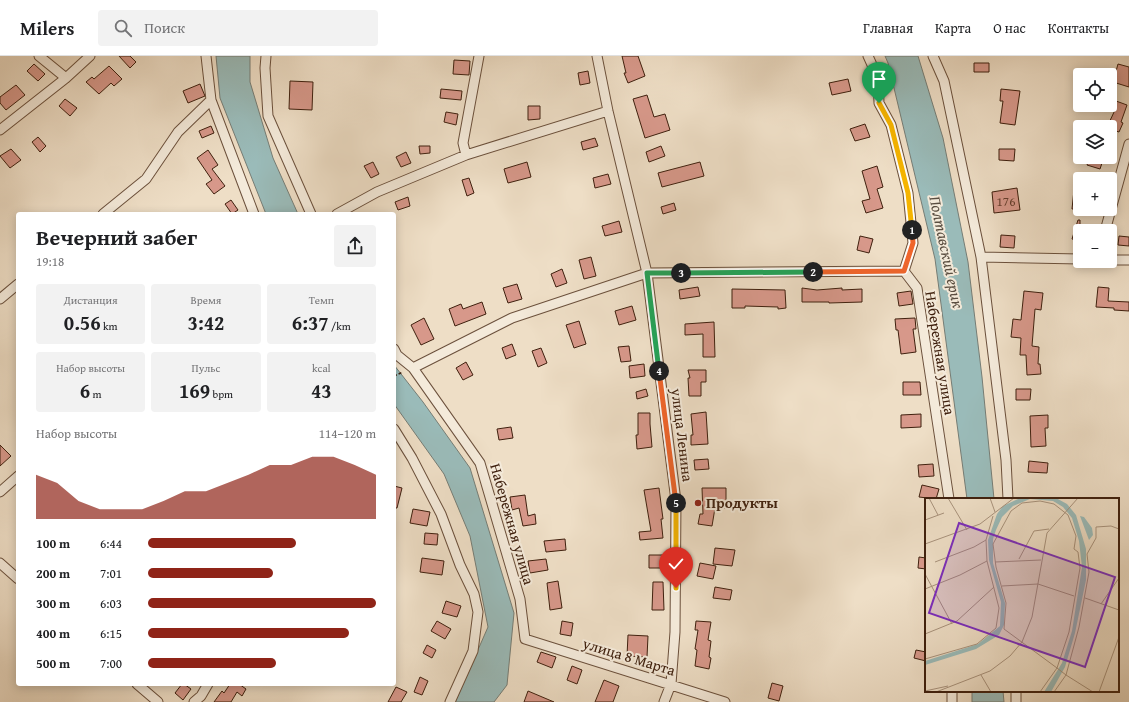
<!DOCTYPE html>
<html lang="ru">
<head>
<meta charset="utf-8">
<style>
	:root { --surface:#fff; --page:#f2f2f2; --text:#202124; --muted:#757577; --line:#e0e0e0; --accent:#8f2418 }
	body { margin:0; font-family:"Gentium Book Plus",serif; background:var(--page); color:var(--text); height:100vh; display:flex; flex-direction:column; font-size:15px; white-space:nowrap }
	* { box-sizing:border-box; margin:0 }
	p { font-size:13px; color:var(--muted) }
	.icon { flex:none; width:22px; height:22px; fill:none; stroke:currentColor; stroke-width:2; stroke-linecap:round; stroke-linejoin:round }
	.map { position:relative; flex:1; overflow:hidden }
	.drawer { position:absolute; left:16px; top:156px; width:380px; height:474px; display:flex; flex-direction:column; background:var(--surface); border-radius:4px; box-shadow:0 2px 10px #0003 }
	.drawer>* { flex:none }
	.buttons { position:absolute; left:1073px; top:12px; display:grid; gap:8px }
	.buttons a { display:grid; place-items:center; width:44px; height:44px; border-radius:4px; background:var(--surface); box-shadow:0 2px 10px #0003; font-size:20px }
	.pin { position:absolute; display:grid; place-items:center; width:34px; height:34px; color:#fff; margin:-41px -17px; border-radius:50% 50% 50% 0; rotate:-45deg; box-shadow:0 0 4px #0007 }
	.pin .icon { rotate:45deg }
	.km { position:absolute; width:20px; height:20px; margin:-10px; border-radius:50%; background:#222; color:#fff; font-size:11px; line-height:20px; text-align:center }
	.round { display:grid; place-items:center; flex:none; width:42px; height:42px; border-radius:4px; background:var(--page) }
	.overview { display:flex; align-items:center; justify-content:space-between; height:68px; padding:0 20px }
	h1 { font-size:22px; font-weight:700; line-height:30px }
	.metrics { display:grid; grid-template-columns:repeat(3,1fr); gap:6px; height:68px; padding:4px 20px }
	.metrics div { display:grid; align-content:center; border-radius:4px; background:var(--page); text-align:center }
	.metrics b { font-size:20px; font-weight:700 }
	.metrics small { font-size:11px; font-weight:400 }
	.metrics p { font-size:11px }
	.chart { height:112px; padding:8px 20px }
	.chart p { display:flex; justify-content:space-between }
	.chart svg { width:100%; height:72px; margin-top:4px; fill:var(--accent); opacity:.7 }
	ul { padding:0 20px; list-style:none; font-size:13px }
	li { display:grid; grid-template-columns:64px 48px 1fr; align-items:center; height:30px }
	li i { height:10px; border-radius:5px; background:var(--accent) }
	header { display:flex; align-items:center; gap:24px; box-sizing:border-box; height:56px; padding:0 20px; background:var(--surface); border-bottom:1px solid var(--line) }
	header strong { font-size:19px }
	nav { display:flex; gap:22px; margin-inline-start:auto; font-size:14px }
	.search { width:280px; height:36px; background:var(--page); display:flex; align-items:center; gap:10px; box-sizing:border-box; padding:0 14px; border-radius:4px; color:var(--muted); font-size:15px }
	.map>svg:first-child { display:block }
	.water { fill:#9abbb9; stroke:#767d75 }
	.building { fill:#d7988a; stroke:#3f200e }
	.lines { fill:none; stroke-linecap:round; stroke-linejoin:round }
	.minor-casing { stroke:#6b503c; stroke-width:11 }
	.path { stroke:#3f200e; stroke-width:1.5; stroke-dasharray:3 2; stroke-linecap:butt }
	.minor { stroke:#f4eada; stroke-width:9 }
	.split-1-casing { stroke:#fff; stroke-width:8 }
	.split-2-casing { stroke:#fff; stroke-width:8 }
	.split-3-casing { stroke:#fff; stroke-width:8 }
	.split-4-casing { stroke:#fff; stroke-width:8 }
	.split-5-casing { stroke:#fff; stroke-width:8 }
	.split-6-casing { stroke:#fff; stroke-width:8 }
	.split-1 { stroke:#f5b400; stroke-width:5 }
	.split-2 { stroke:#f0652b; stroke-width:5 }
	.split-3 { stroke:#22a559; stroke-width:5 }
	.split-4 { stroke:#22a559; stroke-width:5 }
	.split-5 { stroke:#f0652b; stroke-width:5 }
	.split-6 { stroke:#f5b400; stroke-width:5 }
	.poi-dot { fill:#8f2418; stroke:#f4eada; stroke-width:1.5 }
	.labels { text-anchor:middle; stroke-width:4; stroke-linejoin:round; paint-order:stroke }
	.number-label { font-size:13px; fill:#653e2d }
	.street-label { font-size:15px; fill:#3f200e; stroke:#f4eada }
	.poi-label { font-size:15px; font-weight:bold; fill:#3f200e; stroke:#f4eada; text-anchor:start }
	.water-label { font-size:16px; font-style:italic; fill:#5a4e41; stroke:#f4eada }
	.inset-road { fill:none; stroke:#a8927c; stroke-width:1 }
	.view { fill:#7b2cbf; fill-opacity:0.15; stroke:#7b2cbf; stroke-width:2 }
	.inset-edge { fill:none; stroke:#3f200e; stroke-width:2 }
</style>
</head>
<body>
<header>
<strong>Milers</strong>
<div class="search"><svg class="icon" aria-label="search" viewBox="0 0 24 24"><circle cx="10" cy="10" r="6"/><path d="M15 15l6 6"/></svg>Поиск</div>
<nav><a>Главная</a><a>Карта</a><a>О нас</a><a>Контакты</a></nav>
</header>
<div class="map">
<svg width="1129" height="646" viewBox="0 0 1129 646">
	<rect width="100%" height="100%" fill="#eedec6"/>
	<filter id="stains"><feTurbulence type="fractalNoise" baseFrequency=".005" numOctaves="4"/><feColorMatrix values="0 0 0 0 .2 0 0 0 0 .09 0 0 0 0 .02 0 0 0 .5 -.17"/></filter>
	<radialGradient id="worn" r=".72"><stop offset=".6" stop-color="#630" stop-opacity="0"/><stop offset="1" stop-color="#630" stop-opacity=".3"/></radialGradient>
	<path class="water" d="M216 0H250V26L273 102 298 158H266L220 42Z
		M885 0H918L943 82 968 206 982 321 994 443H967L935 203 888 7Z
		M394 309 423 346 470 412 514 557 507 629 494 646H455L488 571 470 480 444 418 394 348Z
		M972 635H1003L1004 646H972Z"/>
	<path class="building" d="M119 0H130L136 6 130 12Z
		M622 0H638L645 20 628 27 624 17H626Z
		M454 4 470 5 469 19 453 18Z
		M974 7H989V16H974Z
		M34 8 45 18 38 25 27 15Z
		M1118 8 1129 11V31L1113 26Z
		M109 10 122 23 114 30 111 27 99 38 86 26 92 21 94 23Z
		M588 15 590 27 580 29 578 17Z
		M848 23 851 35 832 39 829 27Z
		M290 25 313 26 312 54 289 53Z
		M200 28 205 40 188 47 183 35Z
		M16 29 25 39 6 54 0 47V41Z
		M441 33 462 35 461 44 440 42Z
		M1001 33 1020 35 1015 69 1000 67 1003 45H1000Z
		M647 39 654 61 665 58 670 74 645 82 633 43Z
		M65 43 77 52 70 60 59 50Z
		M1116 45 1127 49 1121 66 1123 67 1119 76 1110 73V71H1107L1115 54 1113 53Z
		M528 50H540V63L528 64Z
		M446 56 458 58 456 69 444 66Z
		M865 68 870 81 855 85 850 73Z
		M211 70 214 77 202 82 199 75Z
		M38 81 46 90 40 96 32 86Z
		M595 82 598 90 583 94 581 86Z
		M419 90H430V97L420 98Z
		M661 90 665 100 649 106 646 96Z
		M11 93 21 104 10 112 0 100Z
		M999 93H1015L1014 105 999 104Z
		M208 94 218 109 212 113 225 130 214 138 206 128 212 124 197 102Z
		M406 96 411 107 401 111 396 101Z
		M1090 101 1103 104 1100 113 1087 109Z
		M373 106 379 118 371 122 364 110Z
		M527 106 531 121 508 127 504 113Z
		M700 106 704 120 662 131 658 117Z
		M877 110 883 131 877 133 883 152 866 157 862 145 870 143 862 115Z
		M608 118 611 128 595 132 593 122Z
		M469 122 474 137 467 140 462 124Z
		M1075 124H1080V153H1072Z
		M1017 132 1020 154 994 157 992 136Z
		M408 141 410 150 398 154 395 146Z
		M231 144 238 154 232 158 225 148Z
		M674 147 676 154 663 158 661 151Z
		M1078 164H1080V185L1072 183Z
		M619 165 622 176 605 180 602 170Z
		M1001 179 1015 180 1014 192 1000 191Z
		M860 180 873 183 869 197 857 194Z
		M1119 180 1129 181V190L1118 189Z
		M591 201 596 220 584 223 579 204Z
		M562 213 567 227 556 231 551 218Z
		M517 228 522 243 508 247 503 232Z
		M698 231 700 240 680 243 679 234Z
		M1098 231 1109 232 1108 245 1129 246V255L1114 254V252L1096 251Z
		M802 232 817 234 842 232V234L862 233V246L829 247V246H802Z
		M732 233 785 234 786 252 778 253V251L745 250V252H732Z
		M911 235 913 248 899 250 897 237Z
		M1024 235 1043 237 1041 254 1035 253 1032 290 1039 291 1038 308H1040L1041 318 1027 319 1026 299H1020L1021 282 1011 281 1013 263 1021 264Z
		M482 246 486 258 455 270 449 253 461 248 463 253Z
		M632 250 636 264 619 269 615 255Z
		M424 262 434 283 421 289 411 269Z
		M915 262 916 273H913L916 296 901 298 898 274H896L895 263Z
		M579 265 586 288 574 292 566 269Z
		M714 266 715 301H703V278L685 279V268Z
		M512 288 516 299 506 303 502 292Z
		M629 290 631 305 621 306 618 291Z
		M541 292 547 307 538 311 532 295Z
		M466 306 473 319 463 324 456 312Z
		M644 308 645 320 630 322 629 310Z
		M688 314H706V326H701V340H689L688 322H690Z
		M903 326H920L921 339H903Z
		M646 333 648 340 637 343 636 336Z
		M1016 333H1031L1030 344H1016Z
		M706 356 708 388 691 389V379H693L691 358Z
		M638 357H650V368L652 391 637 393 636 379H638Z
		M921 358V371L901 372V359Z
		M1048 359V372H1045L1046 390 1031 391 1030 360Z
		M511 371 513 382 499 384 497 373Z
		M0 389 11 400 0 410Z
		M708 403 709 413 695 414 694 404Z
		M1029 405 1048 407 1047 417 1028 416Z
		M933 408 934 420 919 421 918 409Z
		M922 429 939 433 936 443 919 441Z
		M394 430 402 432 397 452H394Z
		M659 432 663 463H661L663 482 640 484 639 476 651 475 644 434Z
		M702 432H726V452H715L712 470 698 468 700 458H703Z
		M525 439 528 460 535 458 536 468 523 470 519 452 512 454 510 441Z
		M413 453 430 456 427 470 410 467Z
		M425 477 438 478 437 489 424 488Z
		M565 483 566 494 546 496 544 485Z
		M715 492 735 494 732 510 713 508Z
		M649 499H663V512H649Z
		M919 501 926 502V513L918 512Z
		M422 502 444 505 442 519 420 516Z
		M546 503 548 514 530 517 528 505Z
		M700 507 716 510 713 523 697 520Z
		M558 525 562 552 550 554 547 527Z
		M653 526H663L664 554H652Z
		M715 531 732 534 730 544 713 542Z
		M446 545 461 550 457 561 442 557Z
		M437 565 451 573 445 583 431 575Z
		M562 565 573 567 571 580 560 578Z
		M696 565 711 566 708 584 711 585 709 601 711 602 709 613 695 610 697 594 695 593 698 574H695Z
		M628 579 648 580 647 601 627 600Z
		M427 589 436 594 432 602 423 597Z
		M916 594 926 596V605L914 602Z
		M541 596 556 601 552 612 537 606Z
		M572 610 582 614 577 628 567 624Z
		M420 621 428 625 422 639 414 636Z
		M604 624 619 630 613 646H595Z
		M772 627 783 630 779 645 768 642Z
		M182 628H184L191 633 183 644 175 637Z
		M230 628H239L246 633 242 640 237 636 231 646H214L222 635 224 637Z
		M396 631 407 636 401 646H388Z
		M528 635 554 646H524Z"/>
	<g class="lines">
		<g class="minor-casing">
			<path id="minor" d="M39 0 66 22
				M206 0 211 44 254 158
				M266 0 265 12 268 60 311 158
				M597 0 608 55 647 217 676 445 675 576 671 628 664 646
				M868 0 878 22 879 47 891 69 908 137 913 187 904 215 917 232 949 443
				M933 0 944 25 981 201 1006 404 1008 443
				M0 74 66 22 90 0
				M466 99 463 87 479 0
				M103 158 146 123 178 76 211 44
				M337 158 377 136 466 99 608 55
				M1105 175 1129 88
				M981 201 1080 203
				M1110 204H1129
				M0 243 18 228
				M394 293 397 299 413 312 480 407 520 543 525 583 725 646
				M413 312 512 262 647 217 904 215
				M394 373 412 402 441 458 460 509 474 538 478 556 473 595 450 646
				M0 436 18 420
				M0 507 18 523
				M137 628 158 646
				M952 635V646
				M1016 635V646
				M194 646 201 640 208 628"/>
		</g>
		<path class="path" d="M394 320 403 316"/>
		<use href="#minor" class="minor"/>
	</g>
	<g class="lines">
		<g class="split-1-casing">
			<path id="split-1" d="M879 47 891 69 908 137 912 174"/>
		</g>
		<g class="split-2-casing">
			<path id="split-2" d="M813 216 904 215 913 187 912 174"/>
		</g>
		<g class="split-3-casing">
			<path id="split-3" d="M681 217 813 216"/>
		</g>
		<g class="split-4-casing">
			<path id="split-4" d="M659 315 647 217H681"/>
		</g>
		<g class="split-5-casing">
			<path id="split-5" d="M659 315 676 447"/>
		</g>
		<g class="split-6-casing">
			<path id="split-6" d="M676 532V447"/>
		</g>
		<use href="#split-1" class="split-1"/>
		<use href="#split-2" class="split-2"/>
		<use href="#split-3" class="split-3"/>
		<use href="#split-4" class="split-4"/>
		<use href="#split-5" class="split-5"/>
		<use href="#split-6" class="split-6"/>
	</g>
	<circle class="poi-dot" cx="698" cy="447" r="4"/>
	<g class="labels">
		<g class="number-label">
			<text x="1006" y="150">176</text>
		</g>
		<g class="street-label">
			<text transform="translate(940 297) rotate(81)" y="5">Набережная улица</text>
			<text transform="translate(682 379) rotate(83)" y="5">улица Ленина</text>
			<text transform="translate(512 468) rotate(74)" y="5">Набережная улица</text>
			<text transform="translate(629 601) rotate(17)" y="5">улица 8 Марта</text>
		</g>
		<g class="poi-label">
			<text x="706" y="452">Продукты</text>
		</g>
		<g class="water-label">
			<text transform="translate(947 196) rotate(78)" y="6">Полтавский ерик</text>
		</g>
	</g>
	<g transform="translate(925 442)">
		<rect width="194" height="194" fill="#eedec6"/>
		<path d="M95 0H131L142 6 151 17 161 51V82L150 135 140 169 126 194H119L137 165 147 133 157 69 154 43 147 20 138 9 128 3 105 1 88 8 77 19 71 32 68 41V65L80 105 79 127 74 137 51 151 0 167V163L53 146 75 128 76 104 64 62 63 42 72 16 78 8ZM155 18 159 19 167 30 168 37 164 42Z" fill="#9abbb9"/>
		<path class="inset-road" d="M4 0 13 17M23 0 42 32M65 0 70 14M0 22 19 15M0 46 55 26 89 0M94 61 109 33 124 31M10 64 49 49 61 42M70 64 116 62M0 76 27 126M77 88 113 86 149 98M0 91 35 77 62 63M160 100 194 112M176 106 194 80M0 136 32 123 69 89M0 161 52 146 71 130 74 110 62 63 61 42 68 18M56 177 66 194M0 193 23 188M11 194 65 173 85 158 97 144 107 119 122 35 153 0M115 194 132 170 144 134 155 70 153 54 149 51 151 38 143 17 129 6 115 3 97 5 86 13 68 46 71 69 81 105 79 131 132 170 141 177 168 194M129 194 141 177 154 129 164 74 162 56 171 40V29L186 28 194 31M174 194 194 139"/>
		<path class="view" d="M34 25 190 79 160 169 4 115Z"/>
		<rect width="194" height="194" class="inset-edge"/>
	</g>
	<rect width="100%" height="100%" filter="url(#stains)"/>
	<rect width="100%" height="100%" fill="url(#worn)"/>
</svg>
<div class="buttons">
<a><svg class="icon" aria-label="locate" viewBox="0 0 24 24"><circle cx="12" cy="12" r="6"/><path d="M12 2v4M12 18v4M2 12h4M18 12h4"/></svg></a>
<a><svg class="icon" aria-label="layers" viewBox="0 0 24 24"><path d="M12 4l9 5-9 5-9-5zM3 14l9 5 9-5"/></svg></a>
<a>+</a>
<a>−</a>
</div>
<div class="pin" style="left:879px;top:47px;background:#1e9e55"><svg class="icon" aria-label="arrive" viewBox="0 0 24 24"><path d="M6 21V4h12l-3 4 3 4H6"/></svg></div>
<div class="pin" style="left:676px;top:532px;background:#d93025"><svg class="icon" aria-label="check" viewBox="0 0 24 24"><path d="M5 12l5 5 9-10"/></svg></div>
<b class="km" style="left:912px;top:174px">1</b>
<b class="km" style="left:813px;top:216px">2</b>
<b class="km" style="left:681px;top:217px">3</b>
<b class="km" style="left:659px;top:315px">4</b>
<b class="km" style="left:676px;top:447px">5</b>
<section class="drawer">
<div class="overview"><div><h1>Вечерний забег</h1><p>19:18</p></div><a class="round"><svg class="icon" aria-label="share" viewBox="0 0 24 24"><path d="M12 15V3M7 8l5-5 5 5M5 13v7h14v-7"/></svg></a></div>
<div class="metrics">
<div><p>Дистанция</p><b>0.56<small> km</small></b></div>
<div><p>Время</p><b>3:42</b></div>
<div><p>Темп</p><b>6:37<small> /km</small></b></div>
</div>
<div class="metrics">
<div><p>Набор высоты</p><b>6<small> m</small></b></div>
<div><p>Пульс</p><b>169<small> bpm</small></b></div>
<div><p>kcal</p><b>43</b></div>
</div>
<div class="chart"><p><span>Набор высоты</span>114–120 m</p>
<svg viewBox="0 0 160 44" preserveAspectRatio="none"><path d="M0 44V17L10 22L20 33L30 38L40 38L50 38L60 33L70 27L80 27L90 22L100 17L110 11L120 11L130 6L140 6L150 11L160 17V44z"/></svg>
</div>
<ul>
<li><b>100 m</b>6:44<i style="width:65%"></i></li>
<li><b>200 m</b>7:01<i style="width:55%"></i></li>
<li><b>300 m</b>6:03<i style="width:100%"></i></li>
<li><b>400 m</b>6:15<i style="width:88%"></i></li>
<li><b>500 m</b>7:00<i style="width:56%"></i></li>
</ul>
</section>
</div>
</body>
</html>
